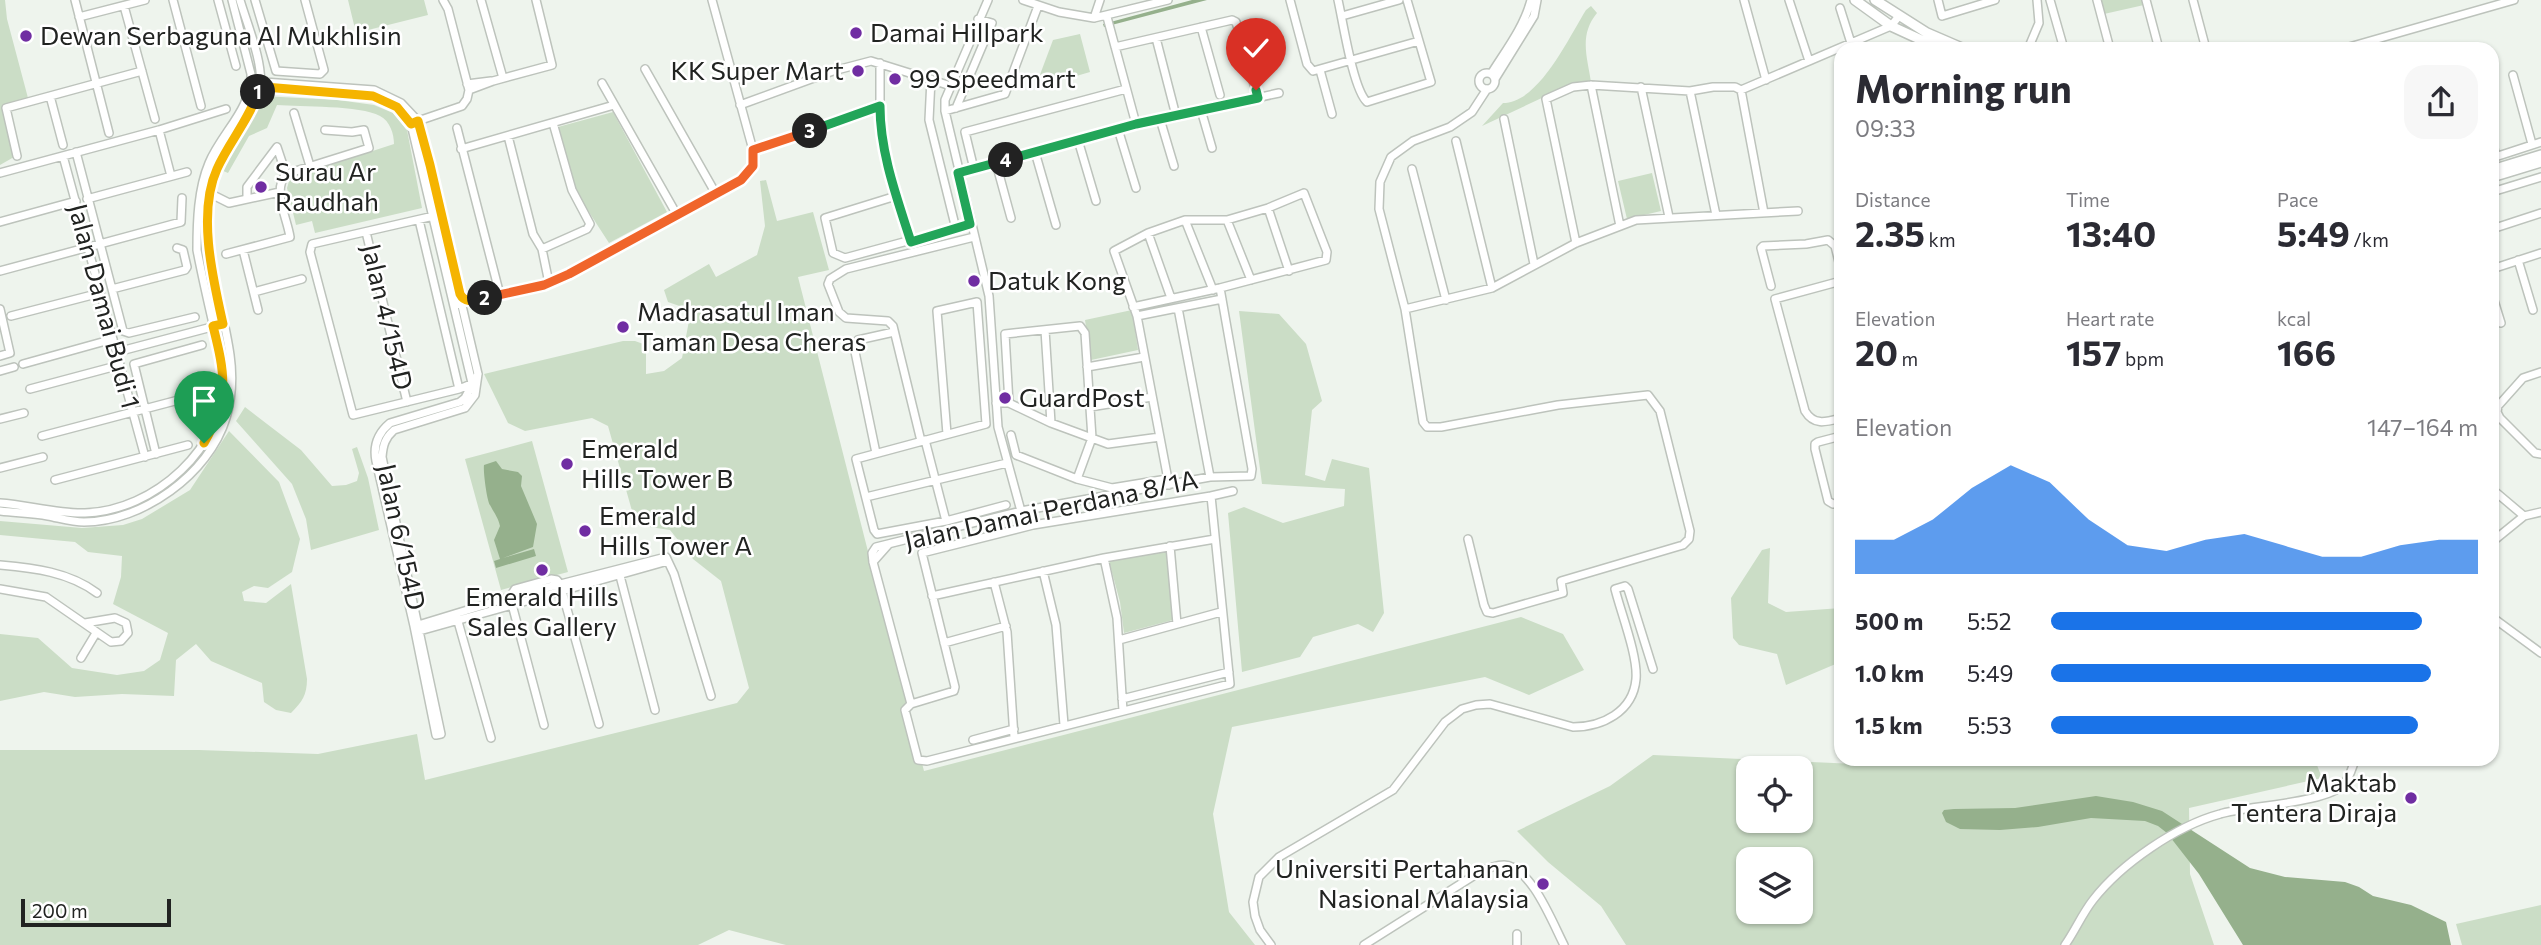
<!DOCTYPE html>
<html lang="en">
<head>
<meta charset="utf-8">
<style>
	:root { --surface:#fff; --page:#f7f7f7; --text:#2b2b33; --muted:#7c7c81; --accent:#1a73e8 }
	body { margin:0; font-family:Commissioner,sans-serif; background:var(--page); color:var(--text); height:100vh; display:flex; flex-direction:column; font-size:26px; white-space:nowrap }
	* { box-sizing:border-box; margin:0 }
	p { font-size:23px; color:var(--muted) }
	.icon { flex:none; width:38px; height:38px; fill:none; stroke:currentColor; stroke-width:2; stroke-linecap:round; stroke-linejoin:round }
	.map { position:relative; flex:1; overflow:hidden }
	.panel { position:absolute; left:1834px; top:42px; width:665px; height:724px; display:flex; flex-direction:column; background:var(--surface); border-radius:21px; box-shadow:0 2px 5px #0004 }
	.panel>* { flex:none }
	.tools { position:absolute; left:1736px; top:756px; display:grid; gap:14px }
	.tools a { display:grid; place-items:center; width:77px; height:77px; border-radius:14px; background:var(--surface); box-shadow:0 2px 5px #0004; font-size:35px }
	.scale { position:absolute; left:21px; bottom:18px; width:150px; box-sizing:border-box; padding-left:7px; border:4px solid #212321; border-top:0; font-size:19px; line-height:24px; white-space:nowrap; color:#212321; -webkit-text-stroke:5px #fff; paint-order:stroke }
	.pin { position:absolute; display:grid; place-items:center; width:60px; height:60px; color:#fff; margin:-72px -30px; border-radius:50% 50% 50% 0; rotate:-45deg; box-shadow:0 0 7px #0007 }
	.pin .icon { rotate:45deg }
	.km { position:absolute; width:35px; height:35px; margin:-18px; border-radius:50%; background:#222; color:#fff; font-size:19px; line-height:35px; text-align:center }
	.round { display:grid; place-items:center; flex:none; width:74px; height:74px; border-radius:21px; background:var(--page) }
	.head { display:flex; align-items:center; justify-content:space-between; height:119px; padding:0 21px }
	h1 { font-size:38px; font-weight:700; line-height:52px }
	.stats { display:grid; grid-template-columns:repeat(3,1fr); gap:10px; height:119px; padding:7px 21px }
	.stats div { display:grid; align-content:center }
	.stats b { font-size:35px; font-weight:700 }
	.stats small { font-size:19px; font-weight:400 }
	.stats p { font-size:19px }
	.chart { height:196px; padding:14px 21px }
	.chart p { display:flex; justify-content:space-between }
	.chart svg { width:100%; height:126px; margin-top:7px; fill:var(--accent); opacity:.7 }
	ul { padding:0 21px; list-style:none; font-size:23px }
	li { display:grid; grid-template-columns:112px 84px 1fr; align-items:center; height:52px }
	li i { height:18px; border-radius:9px; background:var(--accent) }
	.map>svg:first-child { display:block }
	.green { fill:#cbddc6; fill-rule:evenodd }
	.water { fill:#95b08c }
	.lines { fill:none; stroke-linecap:round; stroke-linejoin:round }
	.minor-casing { stroke:#bdc3bc; stroke-width:10 }
	.major-casing { stroke:#bdc3bc; stroke-width:12 }
	.minor { stroke:#fff; stroke-width:7 }
	.major { stroke:#fff; stroke-width:9 }
	.split-1-casing { stroke:#fff; stroke-width:14 }
	.split-2-casing { stroke:#fff; stroke-width:14 }
	.split-3-casing { stroke:#fff; stroke-width:14 }
	.split-4-casing { stroke:#fff; stroke-width:14 }
	.split-5-casing { stroke:#fff; stroke-width:14 }
	.split-1 { stroke:#f5b400; stroke-width:9 }
	.split-2 { stroke:#f5b400; stroke-width:9 }
	.split-3 { stroke:#f0652b; stroke-width:9 }
	.split-4 { stroke:#22a559; stroke-width:9 }
	.split-5 { stroke:#22a559; stroke-width:9 }
	.poi-dot { fill:#702da2; stroke:#fff; stroke-width:2.5 }
	.labels { text-anchor:middle; stroke-width:5; stroke-linejoin:round; paint-order:stroke }
	.poi-label { font-size:26px; fill:#212321; stroke:#fff; text-anchor:start }
	.street-label { font-size:26px; fill:#212321; stroke:#fff }
</style>
</head>
<body>
<div class="map">
<svg width="2541" height="945" viewBox="0 0 2541 945">
	<rect width="100%" height="100%" fill="#eef4ed"/>
	<path class="green" d="M0 0H5L7 19 28 98 3 106 14 157 0 165Z
		M348 0H424L428 15 356 33Z
		M2100 0H2143L2144 5 2104 14Z
		M1591 6 1597 13C1579 35 1587 56 1591 82L1574 83 1482 126 1503 103C1539 103 1569 37 1586 10Z
		M1080 34 1090 72 1035 88 1053 40Z
		M262 96 338 100 374 105 393 113 407 130 422 208 315 233 312 221 296 225 287 188 290 178 394 144C394 134 390 121 380 116 360 105 301 107 277 105L267 128 249 136 228 173 221 170 248 127Z
		M613 112 667 212 609 243 576 192 558 127Z
		M1652 173 1661 211 1627 219 1618 181Z
		M766 180 777 221 813 212 829 270 798 277 924 771 1521 617 1563 634 1584 670 1529 695 1485 677 1232 727 1213 814 1229 912 1255 945H786L729 930 698 945H0V750H199L318 754 417 734 425 780 737 703 749 688 721 581 693 559 670 530 636 525 608 426 592 418 525 431 508 423 484 374 623 341H635L646 345V374L664 371 682 358 691 310 668 302 664 290 709 264 716 277 757 255 765 226 760 181Z
		M1132 310 1138 350 1091 360 1085 320Z
		M1239 311 1279 314 1306 344 1322 401 1312 410 1305 475 1325 481 1332 459 1369 468 1384 613 1373 632 1358 624 1313 637 1300 657 1242 672 1228 513 1244 507 1283 523 1344 506 1345 489 1262 484Z
		M245 407 301 450 332 486 346 485 357 481 359 473 352 449 357 447 368 478 379 530 311 550 306 519 292 484 236 421Z
		M229 431 279 482 300 539 292 572 268 588 254 586 242 592 244 601 266 603 291 584 307 679C307 695 302 702 291 713L276 710 264 702 262 683 211 661 196 644 176 660 174 696 122 694 75 697 44 692 0 701V634L38 638 72 668 117 675 144 671 160 660 168 633 113 604 121 577 122 556 88 552 75 542 0 535V521L82 528 123 525 142 519 190 490Z
		M532 441 568 572 501 590 465 459Z
		M1770 548 1768 603 1786 612 1841 608V673L1838 663 1786 685 1777 654 1739 645 1733 638 1731 598 1762 550Z
		M1166 552 1173 620 1124 633 1120 602 1109 561Z
		M1653 755 1878 765 2163 760H2315L2322 778 2189 808 2190 874 2214 945H1626L1601 906 1548 862 1517 831 1610 786ZM1748 768H1801V821H1748ZM1748 859H1801V912H1748Z
		M2541 905V945H2462L2456 924Z"/>
	<path class="water" d="M1192 0H1207L1104 27 1103 24Z
		M496 461 502 469 518 472 522 476 521 486 537 524 533 547 503 558 534 549 536 556 496 568 494 561 500 559 494 540 500 526C498 517 494 513 490 505 487 501 483 471 484 465Z
		M2096 796 2133 802 2162 811 2250 868 2285 877 2345 882 2359 887 2373 896 2411 905 2446 922 2451 945H2243L2199 874 2167 833 2158 826 2145 821 2091 818 2038 827 2000 830 1960 829 1946 822 1942 813 1944 810 1954 809 2015 808Z"/>
	<g class="lines">
		<g class="minor-casing">
			<path id="minor" d="M75 0 109 133
				M173 0 201 106
				M218 0 236 66
				M255 0 276 71 320 74 324 70 305 0
				M481 0 503 78
				M988 0 951 86 945 100V111L989 296 998 427 1021 511
				M1023 0 1059 12 1094 18 1168 0
				M1290 0 1307 64 1313 71 1419 41
				M1338 0C1343 22 1353 89 1367 102L1431 82 1407 0
				M1744 0 1766 80
				M1789 0 1809 61
				M1938 0 1942 16 1995 0
				M2050 0 2064 49
				M2097 0 2110 49
				M2146 0 2159 49
				M2193 0 2206 49
				M124 6 155 119
				M1840 8 1851 43
				M1342 16 1399 0
				M79 17 145 0
				M1107 17 1136 124
				M1094 18 1100 0
				M1201 27 1220 95
				M1156 38 1174 108
				M1115 47 1232 20 1236 22 1258 98
				M2028 49 2039 23 2037 0
				M2342 49 2514 0
				M880 63V131L896 196 911 242
				M645 69 716 194
				M1320 70 1332 114
				M1479 81a8 8 0 1 1 16 0a8 8 0 1 1-16 0Z
				M1491 74C1506 50 1524 27 1531 0
				M2513 75 2532 144
				M931 79 929 120 956 229
				M1495 79 1534 16 1537 0
				M251 81 374 90 401 103 418 121 422 135 478 374 475 395 465 408 394 430C385 438 383 445 382 457L441 734 436 735 414 626 376 461C373 446 378 433 390 423L460 402 465 398 478 374
				M602 83 677 215
				M467 84 491 81
				M1591 85 1620 226
				M255 87 373 96 397 107 411 124 472 383
				M1641 87 1669 217
				M469 90 493 81 552 65 536 0
				M1741 90 1891 26 1899 16
				M1741 90 1764 213
				M1690 91 1716 215
				M50 96 63 145
				M740 105 833 71 871 61 951 86
				M956 108 992 23 978 19
				M1201 110 1212 148
				M945 111 1005 94 1038 6
				M294 113 310 166
				M1160 119 1174 166
				M1504 119 1534 264
				M415 122 462 106 467 99 469 90 448 9 443 0
				M457 128 500 295
				M1118 129 1136 188
				M159 130 171 176
				M508 136 533 234 542 249 549 283
				M1078 140 1096 201
				M1456 141 1492 288
				M2492 141 2496 156
				M461 149 614 105
				M753 150 880 106
				M76 152 123 331 129 333 195 317
				M1035 152 1056 225
				M17 156 6 108 142 71
				M63 156 145 457
				M2492 158 2541 142
				M996 163 1011 218
				M974 169 965 132 1126 89
				M1412 169 1446 300
				M0 173 159 130 226 109
				M958 173 1136 124 1279 93
				M2492 192 2541 177
				M209 193 229 203 280 192
				M896 196 825 218 833 253 845 258 970 224
				M87 199 187 172
				M247 199V187L277 147 286 174
				M1268 208 1289 271
				M438 215 312 244 310 252 353 415 459 389 471 384
				M419 220 459 389
				M1185 220 1213 290
				M1227 220 1251 280
				M0 222 76 201
				M2492 229 2541 213
				M366 232 407 402
				M1148 233 1171 298
				M1576 243 1546 99 1573 87 1591 85 1690 91 1713 87H1735L1741 90
				M542 249 587 229 590 224 572 190 553 123
				M243 250 258 310
				M226 254 290 237C287 217 272 191 286 174L369 148 364 130 352 132 325 130
				M2518 260 2533 310
				M2492 269 2541 253
				M0 271 181 222 182 198
				M1841 281 1775 299 1805 411C1814 426 1826 422 1841 418
				M1771 286 1761 248 1763 246 1806 244 1828 240 1835 246 1841 270
				M112 289 185 270 187 267 183 250 177 248
				M254 292 302 279
				M2492 294 2501 323
				M454 305 549 283 617 249 741 179 753 166V150L712 0
				M1133 307 1220 288 1326 260 1327 252 1304 193 1268 208 1227 220H1185L1148 233 1114 251 1137 316 1169 485
				M1178 308 1210 477
				M0 309 10 353 0 356
				M1405 309 1492 288 1576 243 1636 220 1798 211
				M11 316 100 293
				M1137 316 1222 299
				M1045 330 1051 423
				M117 352 223 324
				M23 364 113 339
				M1087 367 1144 357
				M0 371 14 367
				M2541 372 2523 378 2498 406 2497 412 2500 418 2535 453 2541 454
				M30 389 120 365
				M996 403H1009L1051 423 1108 444 1160 437
				M1009 403 1005 334 1080 326 1085 333 1092 438 1077 479
				M1090 407 1152 397
				M0 419 24 413
				M947 434 937 311 977 302 986 424 856 459 874 530 877 534 946 521 1006 505
				M1011 435 1016 455 1077 479 1112 488 1167 479
				M42 436 205 393
				M1841 436 1818 442 1815 444V449L1828 501 1833 504 1841 503
				M925 440 946 521
				M921 441 893 326 888 321 846 318 839 312 828 284 830 279 846 269 974 237
				M876 453 854 347 858 340 894 332
				M156 454 134 364 202 345
				M0 468 43 457
				M55 480 188 445
				M2492 489 2524 516
				M1211 496 1230 684 927 761 918 760 905 710 911 704 954 691 955 687 922 553 1033 525Z
				M1211 496 1233 491
				M866 497 1007 463
				M0 503C27 505 59 514 85 513 154 511 226 447 224 375 223 360 217 343 214 328 208 302 202 276 197 250 197 221 198 189 209 163 222 132 252 109 251 74L232 0
				M0 511C16 513 32 513 48 516 59 518 72 522 84 522 142 522 209 474 226 418 232 398 233 376 230 355 223 306 205 259 209 209 211 194 211 180 218 167 230 141 255 118 260 88 264 64 247 24 240 0
				M1468 539 1484 605 1487 612 1493 613 1563 593 1561 581 1683 545 1689 539 1690 531 1660 411 1648 395 1558 405 1441 427H1427L1423 422 1405 309 1379 209 1380 182 1391 157 1413 141 1450 127 1472 112 1487 89
				M2492 542 2524 516 2541 512
				M1170 546 1177 624
				M1104 558 1117 618 1123 711
				M873 562 889 544
				M0 565C34 568 69 572 97 593
				M1043 571 1056 625 1064 725
				M619 572 655 710
				M994 582 1007 632 1014 737
				M0 589 46 597 111 642 121 641 128 633 126 623 115 618 85 623
				M932 596 1104 558 1215 539
				M2492 617 2541 653
				M457 618 491 738
				M415 626 510 597 666 557 674 574 711 696
				M416 632 668 561
				M1119 640 1221 612
				M944 643 1006 626
				M81 658 96 633
				M1122 699 1229 672
				M911 704 873 562 872 553 876 547 1021 511 1210 477 1251 476 1252 469 1220 288
				M544 725 510 597 515 589 551 579 557 580 560 584 599 724
				M973 740 1014 729
				M1517 934V945
				M1271 945 1260 930 1255 916 1253 902 1259 877 1279 857 1393 790 1445 722 1462 709 1476 705 1490 704 1573 727C1602 727 1633 712 1636 679 1638 656 1621 613 1615 589L1625 586 1628 589 1653 669
				M1364 945 1478 873C1486 869 1495 865 1504 865 1531 866 1553 924 1564 945
				M2065 945C2075 931 2082 914 2093 900 2121 864 2176 826 2220 814 2246 806 2328 803 2344 784 2350 777 2352 768 2355 760"/>
		</g>
		<g class="major-casing">
			<path id="major" d="M1855 0 1891 26 1941 49
				M1875 0 1927 33 1964 49
				M2492 170 2541 155
				M2492 177 2541 162"/>
		</g>
		<use href="#minor" class="minor"/>
		<use href="#major" class="major"/>
	</g>
	<g class="lines">
		<g class="split-1-casing">
			<path id="split-1" d="M204 443C230 398 225 374 213 326L223 324C213 279 197 213 217 169 229 142 249 120 258 92"/>
		</g>
		<g class="split-2-casing">
			<path id="split-2" d="M258 92 265 87 373 96 397 107 411 124 418 121 430 165 460 294C465 304 475 300 485 298"/>
		</g>
		<g class="split-3-casing">
			<path id="split-3" d="M485 298 544 285 569 274 741 180 753 166V150L810 131"/>
		</g>
		<g class="split-4-casing">
			<path id="split-4" d="M810 131 880 106C880 153 897 198 911 242L970 224 958 173 1006 160"/>
		</g>
		<g class="split-5-casing">
			<path id="split-5" d="M1006 160 1136 124 1258 98 1256 90"/>
		</g>
		<use href="#split-1" class="split-1"/>
		<use href="#split-2" class="split-2"/>
		<use href="#split-3" class="split-3"/>
		<use href="#split-4" class="split-4"/>
		<use href="#split-5" class="split-5"/>
	</g>
	<g class="poi-dot">
		<circle cx="856" cy="33" r="7"/>
		<circle cx="26" cy="36" r="7"/>
		<circle cx="858" cy="71" r="7"/>
		<circle cx="895" cy="79" r="7"/>
		<circle cx="261" cy="187" r="7"/>
		<circle cx="974" cy="281" r="7"/>
		<circle cx="623" cy="327" r="7"/>
		<circle cx="1005" cy="398" r="7"/>
		<circle cx="567" cy="464" r="7"/>
		<circle cx="585" cy="531" r="7"/>
		<circle cx="542" cy="570" r="7"/>
		<circle cx="2411" cy="798" r="7"/>
		<circle cx="1543" cy="884" r="7"/>
	</g>
	<g class="labels">
		<g class="poi-label">
			<text x="870" y="42">Damai Hillpark</text>
			<text x="40" y="45">Dewan Serbaguna Al Mukhlisin</text>
			<text x="844" y="80" text-anchor="end">KK Super Mart</text>
			<text x="909" y="88">99 Speedmart</text>
			<text x="275" y="181">Surau Ar<tspan x="275" dy="30">Raudhah</tspan></text>
			<text x="988" y="290">Datuk Kong</text>
			<text x="637" y="321">Madrasatul Iman<tspan x="637" dy="30">Taman Desa Cheras</tspan></text>
			<text x="1019" y="407">GuardPost</text>
			<text x="581" y="458">Emerald<tspan x="581" dy="30">Hills Tower B</tspan></text>
			<text x="599" y="525">Emerald<tspan x="599" dy="30">Hills Tower A</tspan></text>
			<text x="542" y="606" text-anchor="middle">Emerald Hills<tspan x="542" dy="30">Sales Gallery</tspan></text>
			<text x="2397" y="792" text-anchor="end">Maktab<tspan x="2397" dy="30">Tentera Diraja</tspan></text>
			<text x="1529" y="878" text-anchor="end">Universiti Pertahanan<tspan x="1529" dy="30">Nasional Malaysia</tspan></text>
		</g>
		<g class="street-label">
			<text transform="translate(104 306) rotate(75)" y="9">Jalan Damai Budi 1</text>
			<text transform="translate(387 317) rotate(77)" y="9">Jalan 4/154D</text>
			<text transform="translate(1051 510) rotate(-12)" y="9">Jalan Damai Perdana 8/1A</text>
			<text transform="translate(401 537) rotate(78)" y="9">Jalan 6/154D</text>
		</g>
	</g>
</svg>
<div class="tools">
<a><svg class="icon" aria-label="locate" viewBox="0 0 24 24"><circle cx="12" cy="12" r="6"/><path d="M12 2v4M12 18v4M2 12h4M18 12h4"/></svg></a>
<a><svg class="icon" aria-label="layers" viewBox="0 0 24 24"><path d="M12 4l9 5-9 5-9-5zM3 14l9 5 9-5"/></svg></a>
</div>
<div class="scale">200 m</div>
<div class="pin" style="left:204px;top:443px;background:#1e9e55"><svg class="icon" aria-label="arrive" viewBox="0 0 24 24"><path d="M6 21V4h12l-3 4 3 4H6"/></svg></div>
<div class="pin" style="left:1256px;top:90px;background:#d93025"><svg class="icon" aria-label="check" viewBox="0 0 24 24"><path d="M5 12l5 5 9-10"/></svg></div>
<b class="km" style="left:258px;top:92px">1</b>
<b class="km" style="left:485px;top:298px">2</b>
<b class="km" style="left:810px;top:131px">3</b>
<b class="km" style="left:1006px;top:160px">4</b>
<section class="panel">
<div class="head"><div><h1>Morning run</h1><p>09:33</p></div><a class="round"><svg class="icon" aria-label="share" viewBox="0 0 24 24"><path d="M12 15V3M7 8l5-5 5 5M5 13v7h14v-7"/></svg></a></div>
<div class="stats">
<div><p>Distance</p><b>2.35<small> km</small></b></div>
<div><p>Time</p><b>13:40</b></div>
<div><p>Pace</p><b>5:49<small> /km</small></b></div>
</div>
<div class="stats">
<div><p>Elevation</p><b>20<small> m</small></b></div>
<div><p>Heart rate</p><b>157<small> bpm</small></b></div>
<div><p>kcal</p><b>166</b></div>
</div>
<div class="chart"><p><span>Elevation</span>147–164 m</p>
<svg viewBox="0 0 160 44" preserveAspectRatio="none"><path d="M0 44V32L10 32L20 25L30 14L40 6L50 12L60 25L70 34L80 36L90 32L100 30L110 34L120 38L130 38L140 34L150 32L160 32V44z"/></svg>
</div>
<ul>
<li><b>500 m</b>5:52<i style="width:87%"></i></li>
<li><b>1.0 km</b>5:49<i style="width:89%"></i></li>
<li><b>1.5 km</b>5:53<i style="width:86%"></i></li>
</ul>
</section>
</div>
</body>
</html>
